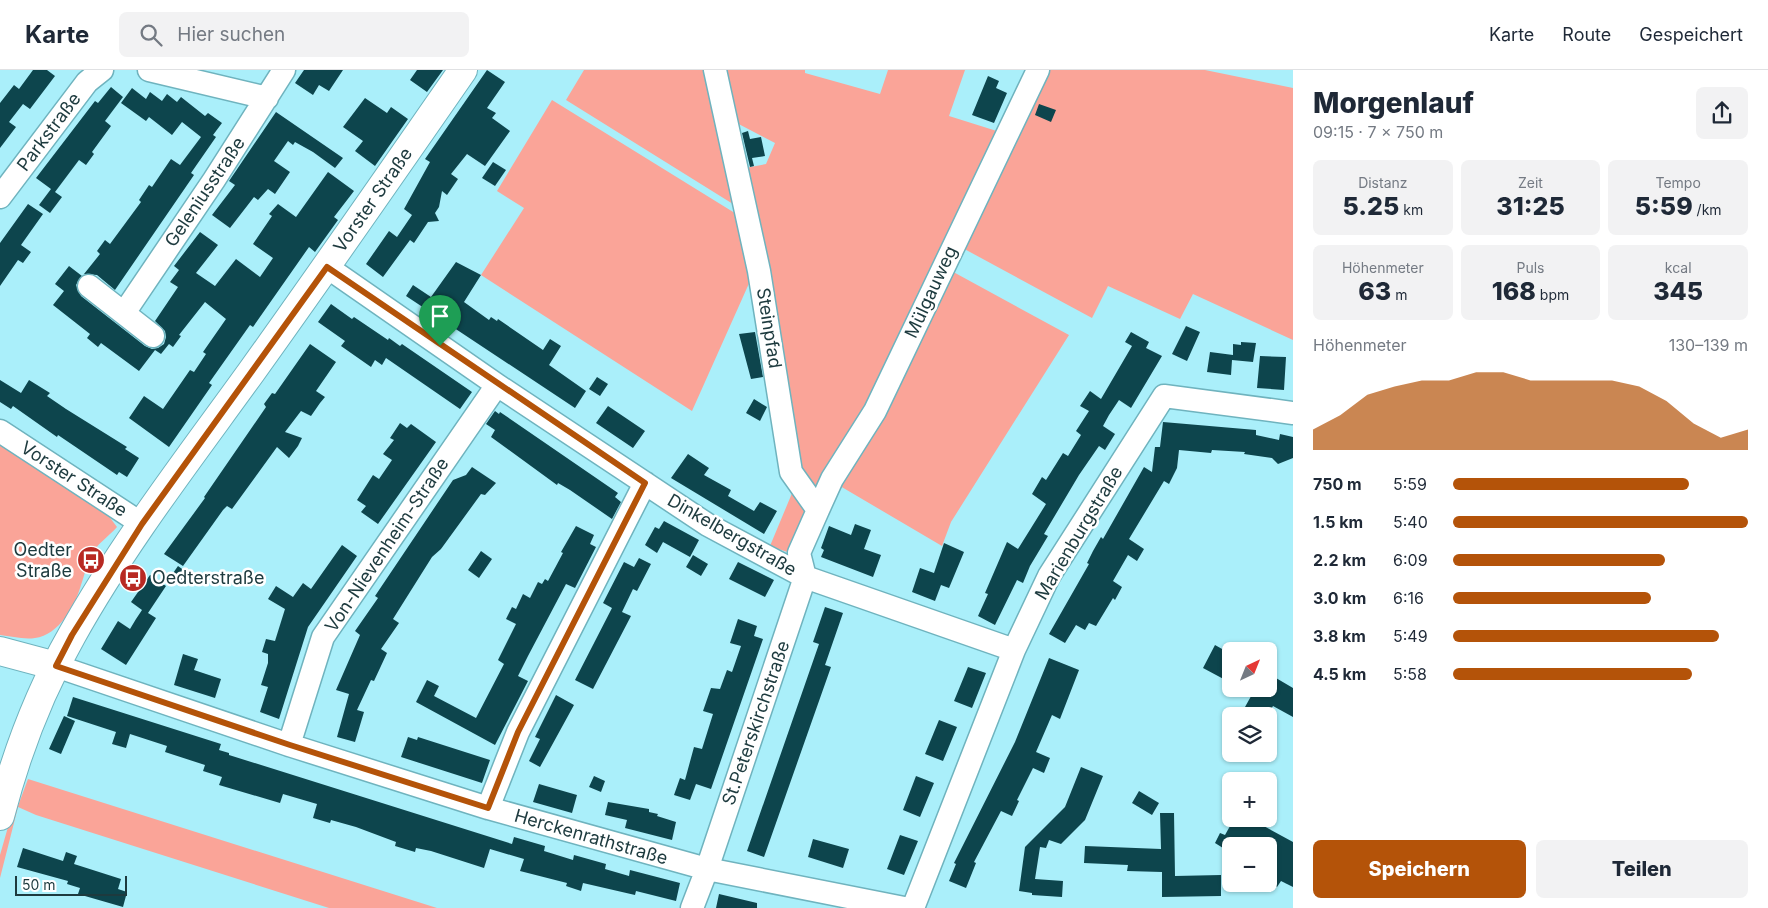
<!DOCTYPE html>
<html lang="de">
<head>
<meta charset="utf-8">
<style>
	:root { --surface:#fff; --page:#f2f2f3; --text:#1f2937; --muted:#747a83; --line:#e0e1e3; --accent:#b45309 }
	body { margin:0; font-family:Inter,sans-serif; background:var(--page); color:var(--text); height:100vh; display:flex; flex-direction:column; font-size:19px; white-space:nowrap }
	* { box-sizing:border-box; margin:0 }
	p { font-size:16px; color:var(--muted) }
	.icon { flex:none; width:28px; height:28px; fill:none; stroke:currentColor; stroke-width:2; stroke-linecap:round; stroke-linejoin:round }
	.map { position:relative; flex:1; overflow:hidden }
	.drawer { display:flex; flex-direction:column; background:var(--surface); width:475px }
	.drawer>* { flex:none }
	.needle { width:32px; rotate:43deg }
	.buttons { position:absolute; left:1222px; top:572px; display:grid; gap:10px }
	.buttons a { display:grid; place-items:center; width:55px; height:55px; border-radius:8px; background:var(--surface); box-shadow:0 1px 4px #0004; font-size:25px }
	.scale { position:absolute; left:15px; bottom:12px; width:112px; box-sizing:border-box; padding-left:5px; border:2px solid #1d3a3e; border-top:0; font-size:14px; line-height:18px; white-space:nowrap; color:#1d3a3e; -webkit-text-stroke:4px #fff; paint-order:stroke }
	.pin { position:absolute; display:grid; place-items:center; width:42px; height:42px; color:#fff; margin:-51px -21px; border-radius:50% 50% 50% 0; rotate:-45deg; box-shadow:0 0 5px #0007 }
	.pin .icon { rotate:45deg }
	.round { display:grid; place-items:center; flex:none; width:52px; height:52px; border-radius:8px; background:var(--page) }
	.head { display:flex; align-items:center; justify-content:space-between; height:85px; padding:0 20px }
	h1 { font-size:28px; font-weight:800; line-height:38px }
	.figures { display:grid; grid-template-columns:repeat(3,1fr); gap:8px; height:85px; padding:5px 20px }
	.figures div { display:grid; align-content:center; border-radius:8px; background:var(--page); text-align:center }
	.figures b { font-size:25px; font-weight:800 }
	.figures small { font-size:14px; font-weight:400 }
	.figures p { font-size:14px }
	.chart { height:140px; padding:10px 20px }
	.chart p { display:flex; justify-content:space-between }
	.chart svg { width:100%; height:90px; margin-top:5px; fill:var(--accent); opacity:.7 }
	.cta { display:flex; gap:10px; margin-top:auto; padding:10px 20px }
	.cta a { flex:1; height:58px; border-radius:8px; background:var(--accent); color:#fff; font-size:20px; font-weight:800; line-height:58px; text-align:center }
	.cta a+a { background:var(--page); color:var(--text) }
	ul { padding:0 20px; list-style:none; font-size:16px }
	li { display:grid; grid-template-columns:80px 60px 1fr; align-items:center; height:38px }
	li i { height:12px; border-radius:6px; background:var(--accent) }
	header { display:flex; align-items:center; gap:30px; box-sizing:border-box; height:70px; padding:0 25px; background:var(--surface); border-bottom:1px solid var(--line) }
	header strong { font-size:24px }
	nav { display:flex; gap:28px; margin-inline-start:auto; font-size:18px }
	.search { width:350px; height:45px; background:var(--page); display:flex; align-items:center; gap:12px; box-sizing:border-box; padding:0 18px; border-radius:8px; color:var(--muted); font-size:19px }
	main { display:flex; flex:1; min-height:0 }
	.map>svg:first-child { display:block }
	.green { fill:#faa498 }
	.building { fill:#0d454d }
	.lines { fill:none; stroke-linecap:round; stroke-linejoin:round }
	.minor-casing { stroke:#6fb3be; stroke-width:25 }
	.major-casing { stroke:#6fb3be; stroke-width:30 }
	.minor { stroke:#fff; stroke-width:22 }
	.major { stroke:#fff; stroke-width:28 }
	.route-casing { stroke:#fff; stroke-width:10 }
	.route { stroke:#b45309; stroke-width:6 }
	.labels { text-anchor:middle; stroke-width:5; stroke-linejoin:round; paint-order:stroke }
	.street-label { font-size:18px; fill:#1d3a3e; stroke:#fff }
	.poi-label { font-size:18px; fill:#1d3a3e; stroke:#fff; text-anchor:end }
</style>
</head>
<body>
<header>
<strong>Karte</strong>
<div class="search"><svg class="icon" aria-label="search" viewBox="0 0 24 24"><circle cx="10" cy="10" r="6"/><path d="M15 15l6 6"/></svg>Hier suchen</div>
<nav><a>Karte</a><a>Route</a><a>Gespeichert</a></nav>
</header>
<main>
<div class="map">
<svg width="1293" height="838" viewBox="0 0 1293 838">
	<rect width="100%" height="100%" fill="#aaeffa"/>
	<path class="green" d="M584 0H713L741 139 566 30Z
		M719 0H805V3L880 24 888 0H965L949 46 1003 63 818 428 794 402 740 99 766 94 775 73 729 49Z
		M1043 0H1205L1293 18V270L1193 224 1180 249 1108 216 1092 248 957 175Z
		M552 30 738 145 755 200 692 341 481 205 524 138 497 121Z
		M946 198 1069 265 951 452 942 476 840 416Z
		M0 373 105 441 117 457C109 466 96 475 91 485 86 496 85 504 81 515 75 536 59 565 35 568 24 570 11 566 0 565Z
		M795 416 812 437 793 484 770 476Z
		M28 709 437 838H329L36 745 18 737 0 808V785L14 736H18Z"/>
	<path class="building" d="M33 0H47L55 6 30 39 23 34 9 52 16 57 0 78V33L14 15 19 19Z
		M304 0H343L329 21 319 15 313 25 295 13Z
		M417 0H443L427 22 410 10Z
		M487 0 505 12 487 38 496 43 492 48 510 61 485 96 467 84 451 104 458 109 447 125 442 121 439 137 435 143 439 151 428 152 414 173 410 170 383 207 366 194 389 161 397 167 412 145 404 139 430 92 425 89Z
		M988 6 999 11 996 18 1007 23 994 53 972 45Z
		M111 17 123 27 105 51 111 56 92 82 94 84 86 95 79 90 55 122 62 127 50 143 39 135 51 119 36 108 95 31 98 33Z
		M132 18 146 29 150 22 162 31 167 24 177 32 181 27 205 46 208 43 222 53 213 65 216 67 191 103 194 105 115 220 97 205 84 204 100 184 97 181 105 170 110 174 141 132 139 130 149 115 152 117 171 89 180 95 201 67 182 52 172 65 149 47 146 51 121 33Z
		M365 28 387 43 391 37 408 49 375 96 355 81 363 71 343 57Z
		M1039 34 1056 40 1051 52 1035 45Z
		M276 42 343 88 335 98 313 82 295 72 293 75 288 71 274 91 290 102 275 124 268 119 258 130 254 127 230 158 212 145 235 115 229 111Z
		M748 61 750 69 761 67 765 86 752 88 754 96 750 97 742 63Z
		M493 92 506 100 495 116 482 108Z
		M328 102 354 121 334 147 338 150 315 182 309 177 253 257 250 255 209 313 212 315 169 377 129 348 144 326 163 339 190 300 194 302 206 284 203 282 226 249 205 232 179 265 181 266 173 277 169 274 161 284 155 280 139 301 101 273 98 277 87 268 90 264 53 235 64 221 55 214 69 196 82 206 76 215 81 226 145 276 152 279 158 278 164 274 166 267 165 261 155 251 178 217 170 212 179 200 174 196 200 162 218 175 196 203 215 216 236 189 260 207 273 188 253 174 272 146 269 144 278 134 296 147Z
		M28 134 43 144 21 175 31 182 23 193 18 190 0 216V173Z
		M456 192 481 205 464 232 489 250 491 247 497 251 498 249 543 280 550 269 561 276 549 295 586 321 575 338 406 226 413 215 431 227Z
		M331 234 352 249 354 247 388 270 389 268 400 276 402 274 472 322 460 339 386 288 382 295 375 290 371 297 341 276 345 271 318 252Z
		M1186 256 1200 262 1187 291 1172 284Z
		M755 262 763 307 751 309 739 264Z
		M1131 262 1149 272 1146 278 1162 286 1131 338 1119 330 1109 345 1103 356 1115 364 1105 380 1099 376 1079 405 1044 464 1048 466 1030 496 1023 513 1017 510 995 555 978 546 988 524 985 523 1007 472 1018 479 1046 434 1032 424 1042 407 1046 410 1063 383 1068 386 1081 365 1076 361 1089 341 1080 336 1090 321 1101 329 1132 276 1125 272Z
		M1241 272 1256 273 1253 292 1232 290 1231 305 1207 302 1210 282 1233 285V274L1241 275Z
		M310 274 336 292 316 321 325 327 320 333 311 346 301 341 285 362 302 368 298 376 289 388 277 377 232 439 227 436 223 440 183 496 164 484 205 428 204 427 266 337 264 334 272 323 275 324Z
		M1260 286 1286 287 1284 320 1257 318Z
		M597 307 608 314 600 326 589 319Z
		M0 310 21 323 29 310 50 323 47 326 66 339 127 377 125 379 139 388 127 407 119 402 117 405 58 365 57 367 13 336 11 339 0 332Z
		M754 329 767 337 760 351 746 343Z
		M608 336 645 361 633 378 596 353Z
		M495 341 499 344 500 342 618 423 615 427 621 432 612 449 570 420 558 413 557 415 491 367 495 360 486 354Z
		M1163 352 1256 360V365L1279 370 1280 364 1293 367V388L1278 394 1272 388 1244 384 1245 382 1212 380 1211 383 1179 380 1177 398 1169 414 1164 411 1129 469 1144 479 1137 491 1128 485 1113 511 1122 517 1115 530 1113 528 1096 556 1089 553 1085 560 1076 555 1065 573 1049 564 1089 494 1087 493 1093 481 1101 467 1103 469 1144 397 1152 402 1155 377H1160Z
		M400 353 407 358 411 354 436 372 378 454 361 442 366 436 357 430 373 405 379 409 392 390 383 384 394 370 390 368Z
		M688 384 709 398 704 405 731 420 728 426 754 441 760 432 777 441 764 464 671 408Z
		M472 397 496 413 485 425 481 424 441 479 432 487 393 549 399 553 381 579 387 583 374 611 371 610 357 640 364 642 355 672 337 667 349 624 336 620 360 565 355 561 378 528 375 526 453 410 466 405Z
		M664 451 699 470 690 487 663 472 657 483 645 475 655 457 659 459Z
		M855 454 871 460 864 479 881 485 873 507 821 487 824 480 821 478 829 456 851 465Z
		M576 456 594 465 590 474 596 477 575 518 566 514 528 586 518 606 528 611 495 675 416 632 427 610 439 616 434 626 476 648 504 594 498 590 516 554 506 549 512 537 516 539 523 524 530 528 538 512 542 514 545 509 548 511 563 483 561 482Z
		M944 473 964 482 949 518 941 515 935 531 912 522 920 498 934 503Z
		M342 475 357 486 308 557 279 649 260 642 268 617 261 615 268 593V584L262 582 266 569 275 571 285 539 268 529 276 516 293 527 303 513 311 519Z
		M481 481 492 489 479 508 468 500Z
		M693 485 708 494 701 506 686 497Z
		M639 488 651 494 637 521 633 519 622 542 631 546 593 619 575 610 612 538 603 533 624 492 634 497Z
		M738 492 774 510 765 527 729 509Z
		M178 496 189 504 182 514 171 506Z
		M150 505 166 516 148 543 156 548 126 595 101 579 118 551 130 559 136 549 142 540 131 532Z
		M825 537 843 543 825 595 831 597 764 787 747 781 819 574 813 572Z
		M738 549 757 556 754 566 763 569 711 719 696 714 690 730 674 725 680 708 685 710 694 677 702 679 713 644 703 641 711 618 720 619 727 600 732 602 741 576 730 573Z
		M1215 575 1231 584V613L1203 598Z
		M183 584 198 589 194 600 221 609 215 628 174 615Z
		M1049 588 1079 600 1060 649 1052 645 1036 682 1050 688 1044 703 1033 698 1017 730 1019 731 1012 746 1001 741 974 792 976 793 966 818 949 811 956 794 954 793 1015 672Z
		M968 597 986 603 972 638 954 631Z
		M1269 604 1293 618V647L1273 636 1267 646H1240L1255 619H1269Z
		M556 625 574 635 540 697 529 691 540 669 535 667Z
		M73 627 221 674 219 680 229 683V685L512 774 514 767 545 776 544 781 573 790 574 785 606 794 605 799 629 806 630 800 680 813 676 831 636 821 635 825 583 813 581 821 566 816 567 813 520 801 524 789 490 779 484 798 431 781 416 778 415 782 395 776 396 772 356 757 331 750 330 753 313 748 317 734 283 724 280 733 219 715 222 707 203 701 205 695 165 682 167 676 130 664 126 678 112 674 116 662 67 646Z
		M64 646 75 651 61 684 49 679Z
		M939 650 957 657 943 691 925 684Z
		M408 667 417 670 418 667 490 690 482 713 401 687Z
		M1081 697 1103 706 1085 750 1061 774 1049 770 1046 778 1040 777 1035 809 1063 811 1062 827 1032 825V823L1019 821 1025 777 1065 737Z
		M594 706 605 711 601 722 589 717Z
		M916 706 934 713 920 747 903 740Z
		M539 714 577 725 572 743 533 732Z
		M1139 721 1159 733 1152 745 1132 733Z
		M608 732 649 739V742L658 744 657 746 676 752 672 770 625 758 627 750 605 745Z
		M1160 743H1174L1175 806 1221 805V826L1162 827V802L1127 801 1128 795 1084 793 1085 776 1161 779Z
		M1234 749H1251L1293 772V817L1281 811 1277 817 1269 813V776H1231V783L1215 773 1220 763 1225 765Z
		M900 765 918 771 904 805 887 799Z
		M813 769 849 779 843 798 808 787Z
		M23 778 63 791 66 782 77 786 74 794 121 809 118 819 127 822 123 837 78 824 80 818 67 814 68 811 17 797Z
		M719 824 757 833V838H716Z"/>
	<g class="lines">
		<g class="minor-casing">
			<path id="minor" d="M149 0 267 28
				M0 127 87 12 102 0
				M327 197 497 315 708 455 805 507 1014 580
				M89 216 153 266
				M124 243 214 110 284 0
				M0 361 142 454
				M818 440 832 409 875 341 1038 0
				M56 596 289 675 488 738 707 799 904 838
				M289 675 323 567 497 315
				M488 738 518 662 645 413
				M692 838 707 799 805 507 799 483 818 440 791 402 759 201 715 0
				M913 838 1014 580 1049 506 1164 326 1293 343"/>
		</g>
		<g class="major-casing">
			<path id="major" d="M0 581 56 596
				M0 746C16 684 40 621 72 565 124 472 190 387 252 301 323 202 393 101 463 0"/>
		</g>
		<use href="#minor" class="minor"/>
		<use href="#major" class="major"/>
	</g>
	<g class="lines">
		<g class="route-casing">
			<path id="route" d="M327 197 645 413 518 662 488 738 290 675 56 596 72 565 142 454Z"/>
		</g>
		<use href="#route" class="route"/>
	</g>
	<defs>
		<g id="bus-disc" transform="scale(1.4375)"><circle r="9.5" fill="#b82a23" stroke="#fff"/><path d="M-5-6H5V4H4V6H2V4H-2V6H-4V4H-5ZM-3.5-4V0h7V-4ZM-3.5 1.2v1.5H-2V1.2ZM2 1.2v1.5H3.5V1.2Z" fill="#fff"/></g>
	</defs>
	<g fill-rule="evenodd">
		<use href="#bus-disc" x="91" y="490"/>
		<use href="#bus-disc" x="133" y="508"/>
	</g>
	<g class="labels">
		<g class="street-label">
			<text transform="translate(49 62) rotate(-53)" y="6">Parkstraße</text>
			<text transform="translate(205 122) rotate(-56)" y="6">Geleniusstraße</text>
			<text transform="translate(373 130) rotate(-55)" y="6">Vorster Straße</text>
			<text transform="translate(931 222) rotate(-65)" y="6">Mülgauweg</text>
			<text transform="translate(769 258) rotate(81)" y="6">Steinpfad</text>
			<text transform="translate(74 409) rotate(33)" y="6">Vorster Straße</text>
			<text transform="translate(1079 463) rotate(-59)" y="6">Marienburgstraße</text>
			<text transform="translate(732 465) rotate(30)" y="6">Dinkelbergstraße</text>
			<text transform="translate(387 475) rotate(-56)" y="6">Von-Nievenheim-Straße</text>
			<text transform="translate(756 653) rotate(-71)" y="6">St.Peterskirchstraße</text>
			<text transform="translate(591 767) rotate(16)" y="6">Herckenrathstraße</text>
		</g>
		<g class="poi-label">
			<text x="72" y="486">Oedter<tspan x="72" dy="21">Straße</tspan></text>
			<text x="152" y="514" text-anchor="start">Oedterstraße</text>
		</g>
	</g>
</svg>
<div class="buttons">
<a><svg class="needle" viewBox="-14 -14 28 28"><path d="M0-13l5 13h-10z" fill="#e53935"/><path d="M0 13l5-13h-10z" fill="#747a83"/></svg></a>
<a><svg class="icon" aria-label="layers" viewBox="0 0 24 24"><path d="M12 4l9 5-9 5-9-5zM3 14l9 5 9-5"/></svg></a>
<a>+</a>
<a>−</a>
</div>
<div class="scale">50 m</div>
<div class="pin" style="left:440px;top:276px;background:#1e9e55"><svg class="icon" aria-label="arrive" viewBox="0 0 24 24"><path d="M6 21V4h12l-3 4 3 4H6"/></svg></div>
</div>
<section class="drawer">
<div class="head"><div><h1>Morgenlauf</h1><p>09:15 · 7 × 750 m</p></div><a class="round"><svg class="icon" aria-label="share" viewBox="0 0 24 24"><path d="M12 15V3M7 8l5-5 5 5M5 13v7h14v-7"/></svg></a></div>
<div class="figures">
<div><p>Distanz</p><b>5.25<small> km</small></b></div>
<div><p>Zeit</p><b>31:25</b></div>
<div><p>Tempo</p><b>5:59<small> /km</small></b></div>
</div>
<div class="figures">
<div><p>Höhenmeter</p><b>63<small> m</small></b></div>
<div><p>Puls</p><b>168<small> bpm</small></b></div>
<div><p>kcal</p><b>345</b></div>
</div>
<div class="chart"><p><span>Höhenmeter</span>130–139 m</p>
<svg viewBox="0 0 160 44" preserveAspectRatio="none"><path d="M0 44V34L10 27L20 17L30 13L40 10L50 10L60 6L70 6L80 10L90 10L100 10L110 10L120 13L130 20L140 31L150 38L160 34V44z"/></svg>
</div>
<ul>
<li><b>750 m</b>5:59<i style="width:80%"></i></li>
<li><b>1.5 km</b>5:40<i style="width:100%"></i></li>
<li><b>2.2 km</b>6:09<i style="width:72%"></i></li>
<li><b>3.0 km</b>6:16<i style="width:67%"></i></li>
<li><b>3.8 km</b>5:49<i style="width:90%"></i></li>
<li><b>4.5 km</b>5:58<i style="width:81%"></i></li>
</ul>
<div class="cta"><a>Speichern</a><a>Teilen</a></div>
</section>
</main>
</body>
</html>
